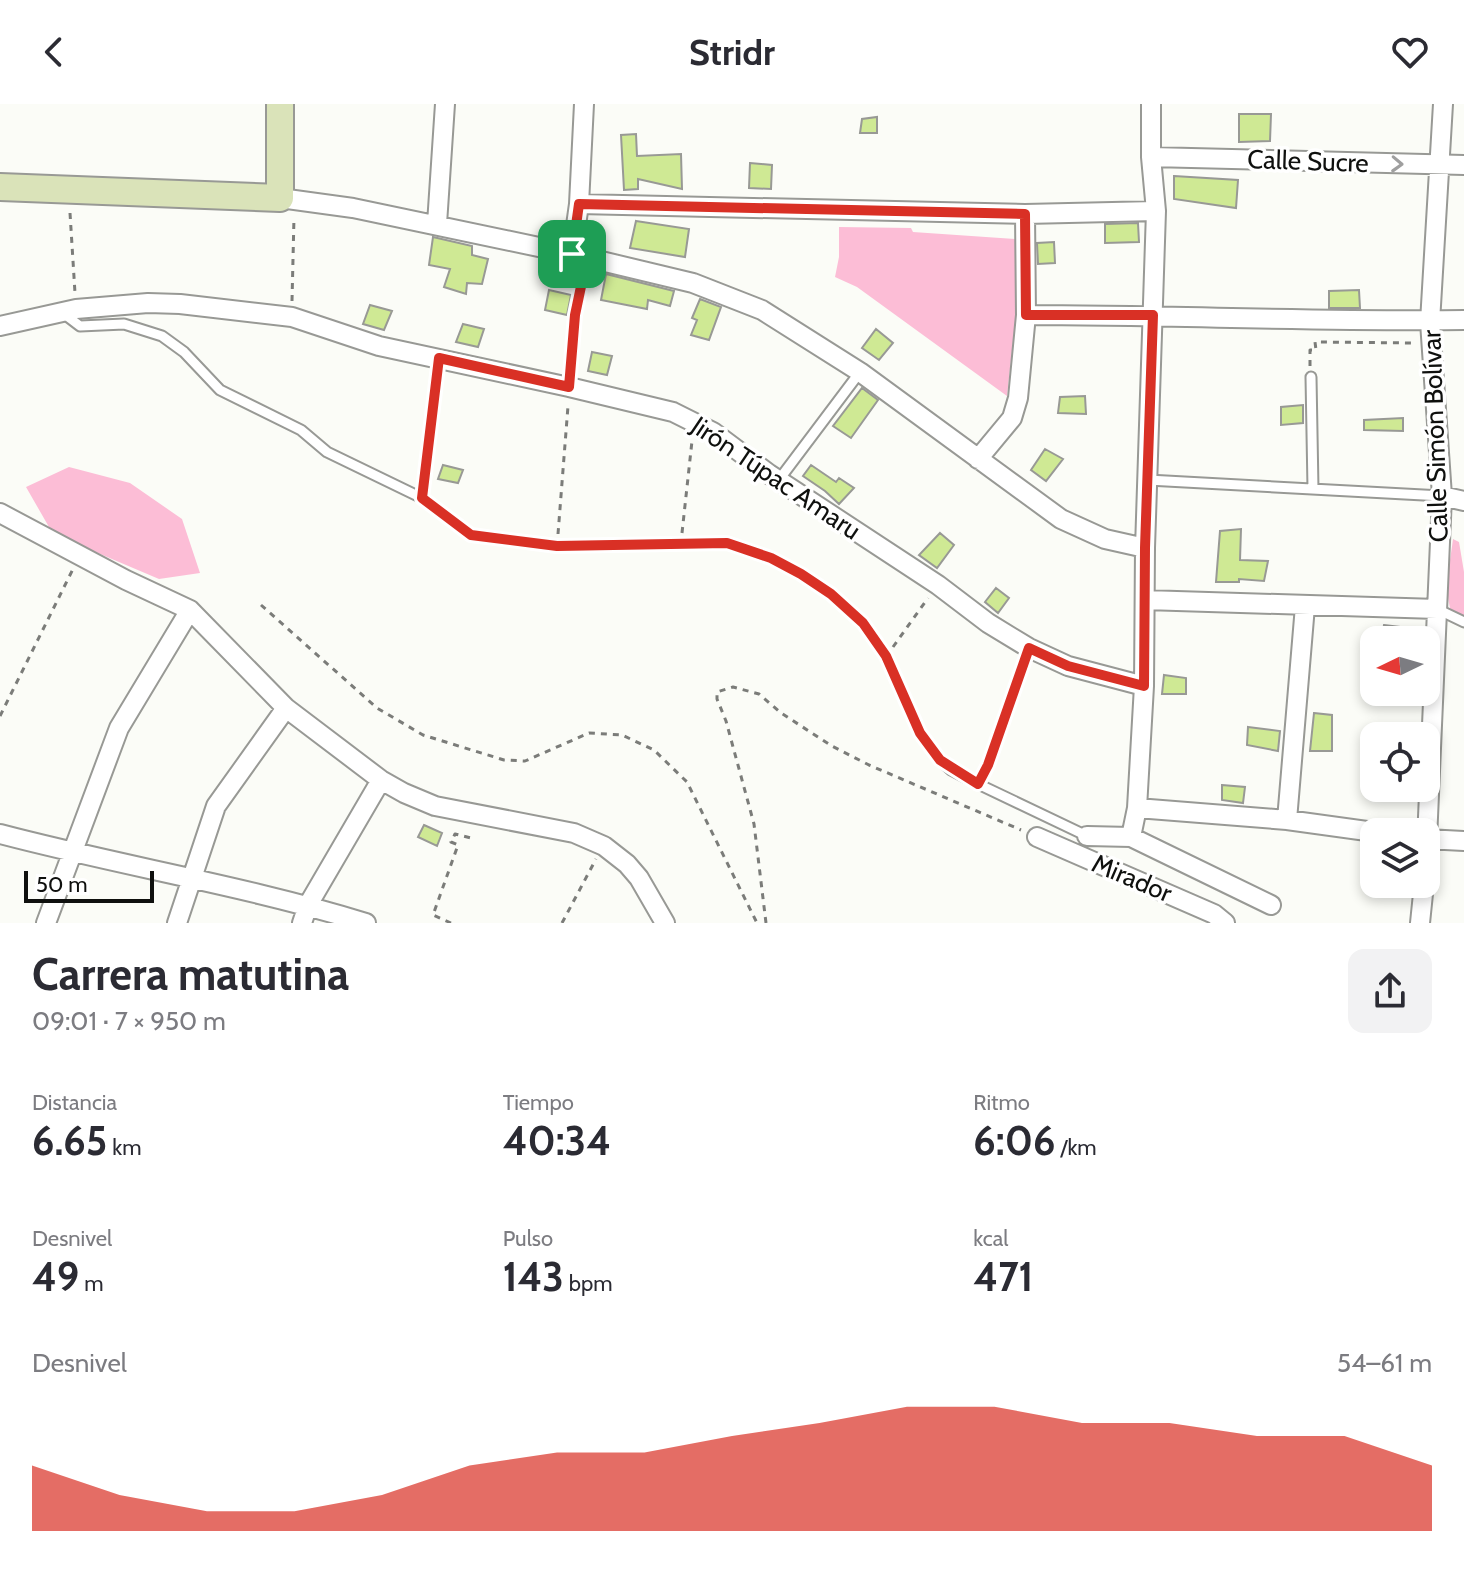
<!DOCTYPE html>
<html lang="es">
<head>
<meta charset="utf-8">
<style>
	:root { --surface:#fff; --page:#f2f2f3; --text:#2b2b33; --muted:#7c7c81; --accent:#d93025 }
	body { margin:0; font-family:Cabin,sans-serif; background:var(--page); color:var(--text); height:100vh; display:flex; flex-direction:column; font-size:30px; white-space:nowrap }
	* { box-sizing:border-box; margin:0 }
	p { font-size:26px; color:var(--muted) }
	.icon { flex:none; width:44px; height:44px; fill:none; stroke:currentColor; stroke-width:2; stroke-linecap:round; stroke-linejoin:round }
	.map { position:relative; height:819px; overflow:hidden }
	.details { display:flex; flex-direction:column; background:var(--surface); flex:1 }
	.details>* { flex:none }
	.needle { width:52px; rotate:265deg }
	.buttons { position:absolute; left:1360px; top:522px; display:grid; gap:16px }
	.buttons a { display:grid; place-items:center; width:80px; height:80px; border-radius:16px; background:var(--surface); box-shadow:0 4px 12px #0003; font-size:40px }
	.scale { position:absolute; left:24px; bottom:20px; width:130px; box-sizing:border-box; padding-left:8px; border:4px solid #0f100e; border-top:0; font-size:22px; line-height:28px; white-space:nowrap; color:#0f100e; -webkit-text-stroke:6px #fff; paint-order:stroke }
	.pin { position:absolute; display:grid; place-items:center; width:68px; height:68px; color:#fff; margin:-34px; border-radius:16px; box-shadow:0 4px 12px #0006 }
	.round { display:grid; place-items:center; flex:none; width:84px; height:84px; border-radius:16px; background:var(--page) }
	.head { display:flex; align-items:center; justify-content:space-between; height:136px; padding:0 32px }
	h1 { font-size:44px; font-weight:700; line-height:60px }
	.figures { display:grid; grid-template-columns:repeat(3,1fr); gap:12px; height:136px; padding:8px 32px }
	.figures div { display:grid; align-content:center }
	.figures b { font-size:40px; font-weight:700 }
	.figures small { font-size:22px; font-weight:400 }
	.figures p { font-size:22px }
	.chart { height:224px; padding:16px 32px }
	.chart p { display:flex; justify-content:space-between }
	.chart svg { width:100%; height:144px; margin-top:8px; fill:var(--accent); opacity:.7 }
	header { display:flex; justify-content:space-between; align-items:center; height:104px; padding:0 32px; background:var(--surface); font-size:36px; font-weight:700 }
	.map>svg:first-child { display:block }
	.green { fill:#fcbdd6 }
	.building { fill:#cfe994; stroke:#989995; stroke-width:2 }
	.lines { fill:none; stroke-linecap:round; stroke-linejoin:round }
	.lane-casing { stroke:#989995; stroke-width:13 }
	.street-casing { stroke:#989995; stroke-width:22 }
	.secondary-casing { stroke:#989995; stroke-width:30 }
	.path { stroke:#7b7c79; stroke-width:3; stroke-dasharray:6 6; stroke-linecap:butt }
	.lane { stroke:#fff; stroke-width:9 }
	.street { stroke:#fff; stroke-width:18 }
	.secondary { stroke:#dae3b9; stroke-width:26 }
	.oneway { stroke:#9f9f9f }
	.route-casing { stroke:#fff; stroke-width:16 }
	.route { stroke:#d93025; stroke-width:10 }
	.labels { text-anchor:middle; stroke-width:7; stroke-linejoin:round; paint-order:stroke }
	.street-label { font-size:26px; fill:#0f100e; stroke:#fff }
</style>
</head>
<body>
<header><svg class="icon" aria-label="back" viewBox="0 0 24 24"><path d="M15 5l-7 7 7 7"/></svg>Stridr<svg class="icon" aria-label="heart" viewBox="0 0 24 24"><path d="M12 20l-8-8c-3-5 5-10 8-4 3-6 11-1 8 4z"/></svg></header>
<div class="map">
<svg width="1464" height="819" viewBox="0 0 1464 819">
	<rect width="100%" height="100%" fill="#fbfcf7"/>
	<path class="green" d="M839 123 911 124 913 128 1015 135V219L1007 292 857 183 835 173 839 153Z
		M69 363 130 379 182 415 200 469 159 475 53 430 26 383Z
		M1453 435 1459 438 1464 468V517L1452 510C1443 486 1450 460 1453 435Z"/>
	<path class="building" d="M1239 10H1271L1270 37 1239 38Z
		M877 13V29H860L862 15Z
		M636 30 637 52 681 50 682 85 638 75V85L624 86 621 31Z
		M750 59 772 61 771 85 749 84Z
		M1174 72 1238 76 1236 104 1174 95Z
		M636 117 689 125 685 153 630 144Z
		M1138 119 1139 138 1105 139V120Z
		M433 133 472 142V151L488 155 482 180 467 179 466 190 444 183 450 165 429 161Z
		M1054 138 1055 159 1038 160 1037 139Z
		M606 170 674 187 670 202 648 196 647 205 601 196Z
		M549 186 571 191 567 211 545 206Z
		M1359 186 1360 204H1329V187Z
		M700 195 721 203 709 236 691 231 697 216 692 214Z
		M370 201 392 207 384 226 363 220Z
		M463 220 484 225 478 243 456 238Z
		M876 225 893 239 879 256 862 244Z
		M592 248 612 252 607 271 588 267Z
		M862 284 878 296 851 334 833 322Z
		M1085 292 1086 310 1058 309 1060 293Z
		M1303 301V319L1281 321V303Z
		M1403 314V327L1364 326V316Z
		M1045 345 1063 355 1046 377 1031 366Z
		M443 361 463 366 458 379 438 375Z
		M811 361 836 378 839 374 854 384 839 400 825 387 803 372Z
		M1241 425 1240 456 1268 457 1264 477 1239 475V478H1216L1220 427Z
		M940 429 954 441 937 464 919 451Z
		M996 484 1009 494 998 509 985 498Z
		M1384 521 1424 526V536H1381Z
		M1164 571 1186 574V590H1162Z
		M1314 609 1332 611V647H1310Z
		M1248 623 1280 627 1278 647 1247 641Z
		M1222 681 1245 683 1243 699 1222 696Z
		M424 721 442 729 437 742 418 733Z"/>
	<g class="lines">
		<g class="lane-casing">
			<path id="lane" d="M63 209 80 222 124 220 162 232 184 248 220 286 301 326 327 348 422 394 471 431 557 442 727 439 771 454 801 470 831 490 863 519 886 552 920 629 940 656 951 666 978 680 1087 732
				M575 211 587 154
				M1311 273 1313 385
				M1148 376 1442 392
				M778 377 860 268
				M1437 505 1464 518"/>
		</g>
		<g class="street-casing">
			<path id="street" d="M1151 53 1464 61
				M280 94 353 104 572 150 693 179 762 206 860 268 1061 415 1105 435 1145 444
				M579 100 1025 110 1156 107
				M437 120 445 0
				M572 150 579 100 584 0
				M1026 211C1172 211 1318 218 1464 216
				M0 222 76 205 148 199 180 200 292 213 379 242 569 283 673 308 713 328 769 370 938 481 988 519 1029 544 1068 562 1144 582
				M978 355 1012 314 1018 294 1026 211 1025 110
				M1442 392 1464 397
				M0 409 126 476 190 506 286 604 381 676 404 689 435 702 574 729 604 742 627 760 639 774 665 819
				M1145 496 1437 505
				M1137 704 1287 716 1374 728
				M1287 716 1305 502
				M0 730C121 762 246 782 366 819
				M1087 732 1131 733 1271 801
				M1037 733 1214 810 1225 819
				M1131 733 1137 704 1144 582 1145 444 1156 107 1151 53V0
				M1426 735 1464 737
				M1426 759 1442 392 1430 218 1443 0
				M46 819 119 624 190 506
				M177 819 216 702 286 604
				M302 819 308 801 381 676
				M1420 819 1424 780"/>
		</g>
		<g class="secondary-casing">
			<path id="secondary" d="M0 83 280 94V0"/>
		</g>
		<path class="path" d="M70 109 75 189
			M292 197 294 113
			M1310 262V246H1316L1315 238 1411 239
			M571 267 574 223
			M423 382 437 271
			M682 429 692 337
			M558 430 568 302
			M261 501 377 604 423 631 504 656 525 657 589 629 622 631 654 646 687 678 757 819
			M893 543 928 494
			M0 612 73 465
			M984 668 1023 559
			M451 819 433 811 458 741 451 738 455 730 471 734
			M562 819 596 755
			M766 819 754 720 726 617 717 595V588L733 583 759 590 781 609 832 642 869 661 1021 726"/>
		<use href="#lane" class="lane"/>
		<use href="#street" class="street"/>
		<use href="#secondary" class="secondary"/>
	</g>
	<defs><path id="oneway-chevron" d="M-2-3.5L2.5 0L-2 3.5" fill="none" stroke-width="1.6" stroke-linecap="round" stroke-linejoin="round" transform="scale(2)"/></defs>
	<use class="oneway" href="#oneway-chevron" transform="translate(1397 60) rotate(2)"/>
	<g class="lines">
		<g class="route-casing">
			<path id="route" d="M579 100 1025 110 1026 211H1153L1145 444 1144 582 1068 562 1029 544 988 661 978 680 940 656 920 629 886 552 863 519 831 490 801 470 771 454 727 439 557 442 471 431 422 394 439 254 569 283 575 211 587 154 572 150Z"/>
		</g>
		<use href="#route" class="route"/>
	</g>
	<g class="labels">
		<g class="street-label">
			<text transform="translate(1308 57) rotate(2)" y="9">Calle Sucre</text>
			<text transform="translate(1435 332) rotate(-92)" y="9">Calle Simón Bolívar</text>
			<text transform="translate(776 374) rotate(34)" y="9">Jirón Túpac Amaru</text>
			<text transform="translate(1132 774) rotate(23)" y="9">Mirador</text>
		</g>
	</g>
</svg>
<div class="buttons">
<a><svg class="needle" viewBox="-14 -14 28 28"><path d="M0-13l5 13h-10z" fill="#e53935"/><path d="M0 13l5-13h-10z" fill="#7c7c81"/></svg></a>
<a><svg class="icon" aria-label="locate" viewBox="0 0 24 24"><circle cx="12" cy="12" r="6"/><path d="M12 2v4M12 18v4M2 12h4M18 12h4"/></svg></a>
<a><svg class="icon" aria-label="layers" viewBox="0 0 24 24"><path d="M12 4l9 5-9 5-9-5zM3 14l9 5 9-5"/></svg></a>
</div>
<div class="scale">50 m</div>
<div class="pin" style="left:572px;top:150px;background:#1e9e55"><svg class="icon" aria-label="arrive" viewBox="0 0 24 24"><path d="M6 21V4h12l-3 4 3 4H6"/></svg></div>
</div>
<section class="details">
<div class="head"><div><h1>Carrera matutina</h1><p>09:01 · 7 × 950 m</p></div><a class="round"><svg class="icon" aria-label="share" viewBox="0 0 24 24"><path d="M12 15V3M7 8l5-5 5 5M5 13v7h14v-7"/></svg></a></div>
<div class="figures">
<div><p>Distancia</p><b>6.65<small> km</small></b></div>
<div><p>Tiempo</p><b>40:34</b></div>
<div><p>Ritmo</p><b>6:06<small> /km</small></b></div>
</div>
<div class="figures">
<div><p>Desnivel</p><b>49<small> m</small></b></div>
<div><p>Pulso</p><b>143<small> bpm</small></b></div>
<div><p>kcal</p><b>471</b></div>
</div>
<div class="chart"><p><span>Desnivel</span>54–61 m</p>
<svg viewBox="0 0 160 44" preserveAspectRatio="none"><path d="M0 44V24L10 33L20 38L30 38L40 33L50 24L60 20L70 20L80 15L90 11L100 6L110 6L120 11L130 11L140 15L150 15L160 24V44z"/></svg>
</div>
</section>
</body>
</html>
